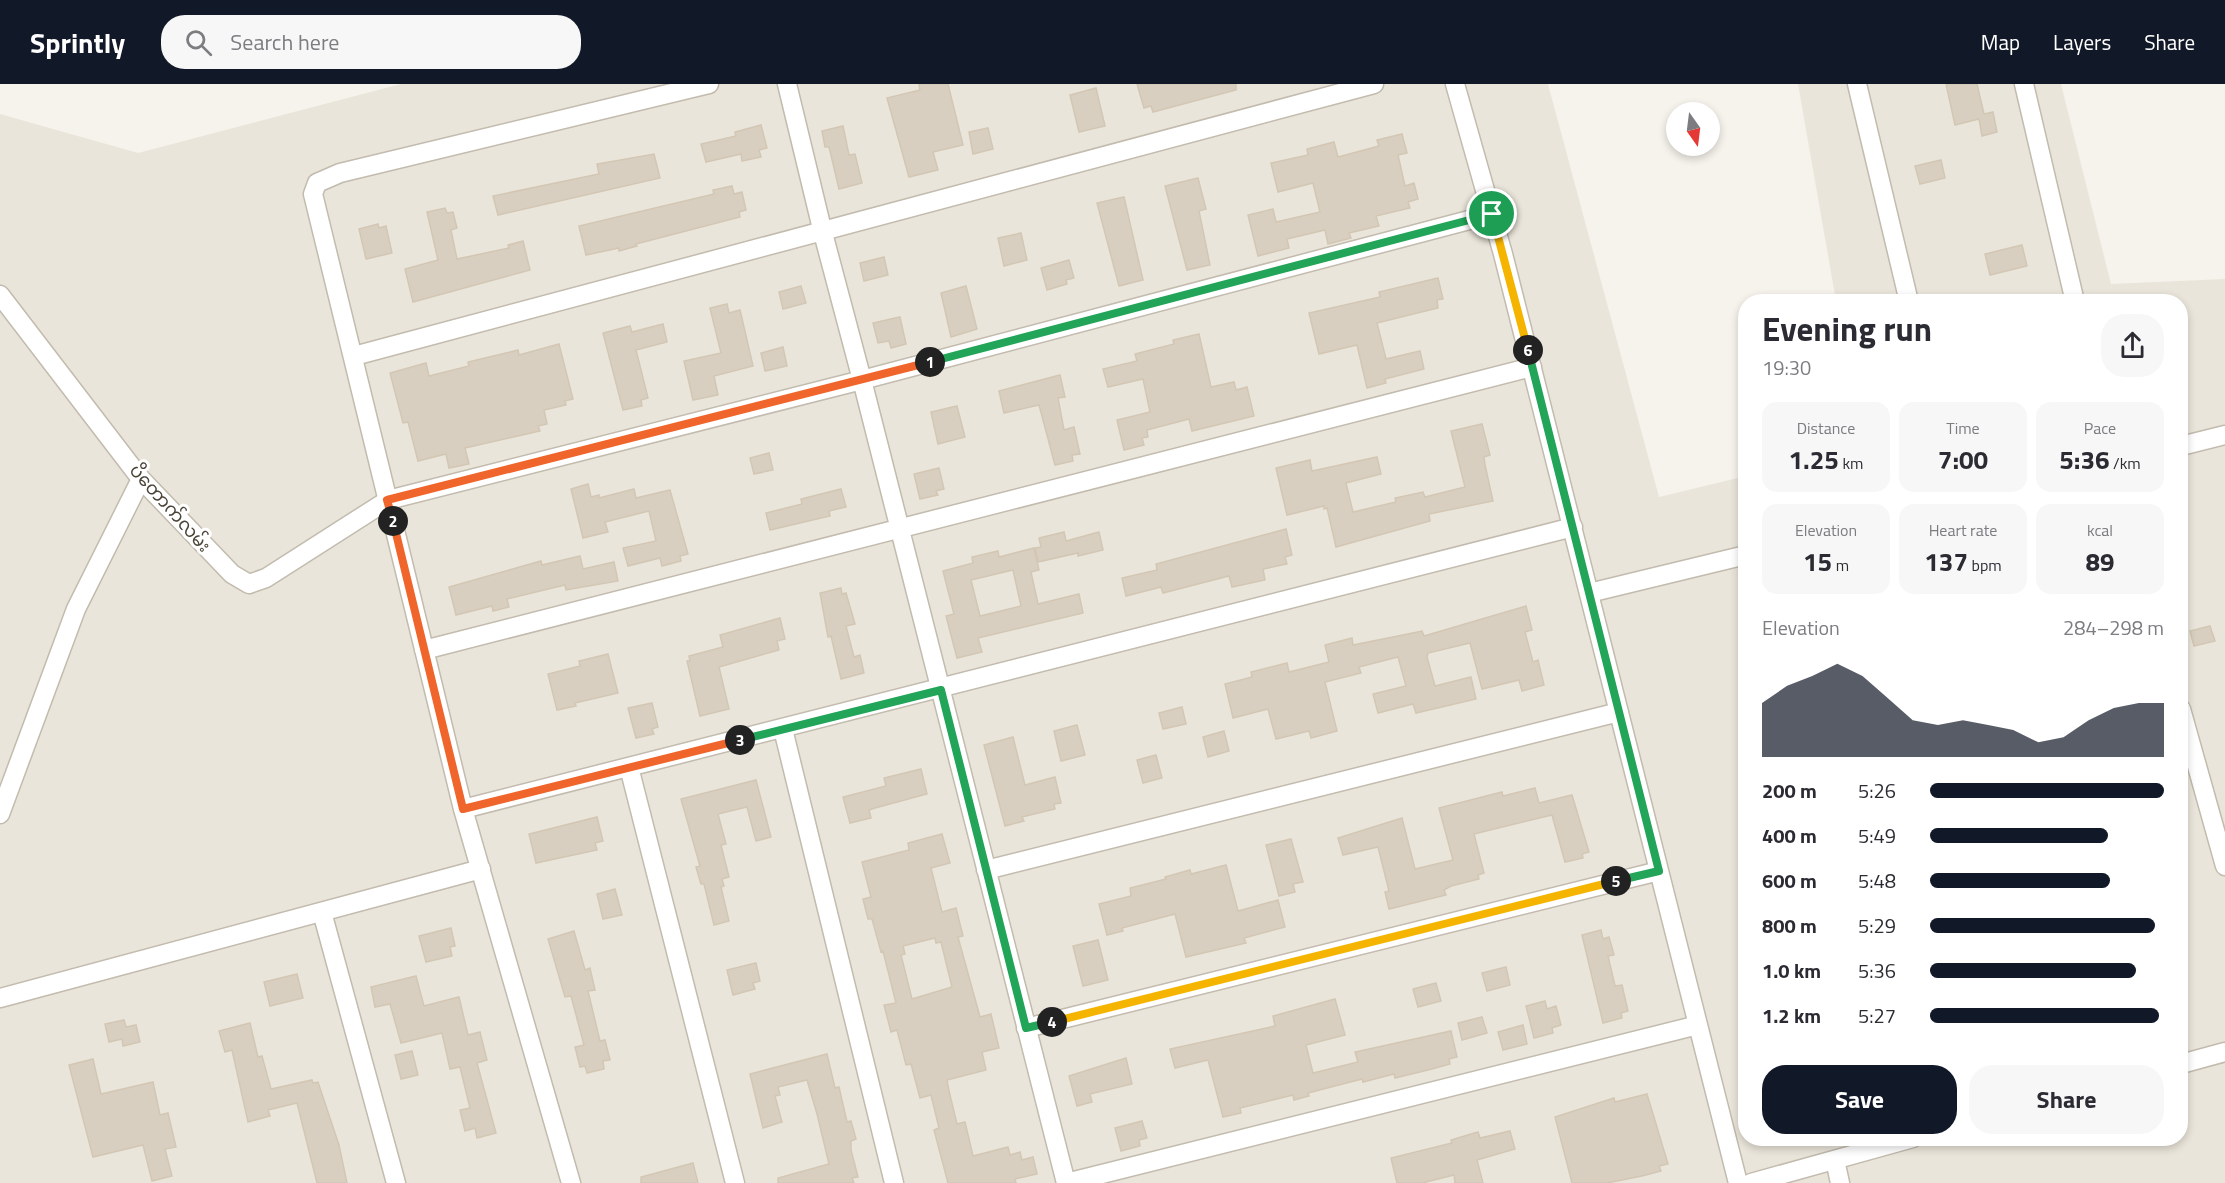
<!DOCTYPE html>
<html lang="en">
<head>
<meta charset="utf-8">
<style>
	:root { --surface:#fff; --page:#f7f7f7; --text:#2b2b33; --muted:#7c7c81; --accent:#111827 }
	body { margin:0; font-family:"Titillium Web","Noto Sans Myanmar",sans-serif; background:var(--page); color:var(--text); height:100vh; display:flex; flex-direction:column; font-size:22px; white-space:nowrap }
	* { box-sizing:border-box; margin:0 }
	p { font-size:20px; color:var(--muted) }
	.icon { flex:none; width:33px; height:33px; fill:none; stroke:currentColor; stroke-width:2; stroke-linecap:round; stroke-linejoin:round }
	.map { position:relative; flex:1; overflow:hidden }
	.side { position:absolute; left:1738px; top:210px; width:450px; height:852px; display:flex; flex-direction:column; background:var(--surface); border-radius:24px; box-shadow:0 3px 9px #0003 }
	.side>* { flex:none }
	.needle { width:39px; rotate:166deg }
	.tools { position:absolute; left:1666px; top:18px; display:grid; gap:12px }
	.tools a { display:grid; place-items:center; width:54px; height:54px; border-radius:50%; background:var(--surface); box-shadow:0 3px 9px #0003; font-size:30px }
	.pin { position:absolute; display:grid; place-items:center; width:51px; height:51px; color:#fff; margin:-26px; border:3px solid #fff; border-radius:50%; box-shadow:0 2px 6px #0007 }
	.km { position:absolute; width:30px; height:30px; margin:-15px; border-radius:50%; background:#222; color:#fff; font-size:16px; line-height:30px; text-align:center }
	.round { display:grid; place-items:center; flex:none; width:63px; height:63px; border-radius:24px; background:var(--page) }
	.summary { display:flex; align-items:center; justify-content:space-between; height:102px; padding:0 24px }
	h1 { font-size:33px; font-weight:700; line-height:45px }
	.stats { display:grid; grid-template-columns:repeat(3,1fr); gap:9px; height:102px; padding:6px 24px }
	.stats div { display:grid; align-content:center; border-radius:15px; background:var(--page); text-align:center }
	.stats b { font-size:26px; font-weight:700 }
	.stats small { font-size:16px; font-weight:400 }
	.stats p { font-size:16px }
	.chart { height:168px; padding:12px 24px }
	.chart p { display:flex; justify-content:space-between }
	.chart svg { width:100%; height:108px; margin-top:6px; fill:var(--accent); opacity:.7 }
	.button { display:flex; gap:12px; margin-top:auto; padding:12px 24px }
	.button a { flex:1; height:69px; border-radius:24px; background:var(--accent); color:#fff; font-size:24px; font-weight:700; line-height:69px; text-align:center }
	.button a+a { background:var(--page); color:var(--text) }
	ul { padding:0 24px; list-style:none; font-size:20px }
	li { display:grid; grid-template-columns:96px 72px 1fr; align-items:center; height:45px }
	li i { height:15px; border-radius:8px; background:var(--accent) }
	header { display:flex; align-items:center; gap:36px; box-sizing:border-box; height:84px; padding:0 30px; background:var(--accent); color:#fff }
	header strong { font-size:28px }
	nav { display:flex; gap:33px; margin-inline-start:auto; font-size:21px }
	.search { width:420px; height:54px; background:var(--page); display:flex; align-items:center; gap:15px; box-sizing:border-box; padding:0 21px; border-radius:24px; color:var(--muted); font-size:22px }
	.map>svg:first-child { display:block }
	.residential { fill:#eae5da }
	.building { fill:#d8cfc1; stroke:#d3c7b4; stroke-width:1.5; fill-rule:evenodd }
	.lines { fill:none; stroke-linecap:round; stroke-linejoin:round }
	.minor-casing { stroke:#c2bbae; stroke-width:21 }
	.minor { stroke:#fff; stroke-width:18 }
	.split-1-casing { stroke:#fff; stroke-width:12 }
	.split-2-casing { stroke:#fff; stroke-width:12 }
	.split-3-casing { stroke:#fff; stroke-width:12 }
	.split-4-casing { stroke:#fff; stroke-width:12 }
	.split-5-casing { stroke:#fff; stroke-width:12 }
	.split-6-casing { stroke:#fff; stroke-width:12 }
	.split-7-casing { stroke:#fff; stroke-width:12 }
	.split-1 { stroke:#22a559; stroke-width:8 }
	.split-2 { stroke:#f0652b; stroke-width:8 }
	.split-3 { stroke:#f0652b; stroke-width:8 }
	.split-4 { stroke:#22a559; stroke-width:8 }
	.split-5 { stroke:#f5b400; stroke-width:8 }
	.split-6 { stroke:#22a559; stroke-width:8 }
	.split-7 { stroke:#f5b400; stroke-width:8 }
	.labels { text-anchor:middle; stroke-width:6; stroke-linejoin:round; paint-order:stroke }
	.street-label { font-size:18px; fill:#4b4439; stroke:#fff }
</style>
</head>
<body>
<header>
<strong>Sprintly</strong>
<div class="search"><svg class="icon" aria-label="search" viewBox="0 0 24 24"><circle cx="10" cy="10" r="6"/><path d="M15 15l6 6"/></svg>Search here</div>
<nav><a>Map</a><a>Layers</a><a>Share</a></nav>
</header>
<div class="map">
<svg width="2225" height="1099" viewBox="0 0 2225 1099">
	<rect width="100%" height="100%" fill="#f6f3ec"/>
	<path class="residential" d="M401 0H1548L1659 413 1746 392V1054H2181V218L1836 217 1798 0H2061L2111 200 2225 195V1099H0V30L138 69Z"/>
	<path class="building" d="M919 0H948L963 61 933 68 938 86 909 93 887 14 920 6Z
		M1137 0H1236V6L1153 28 1151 22 1144 24Z
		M1946 0H1977L1984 30 1993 28 1997 48 1982 52 1979 35 1955 41Z
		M1096 4 1105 42 1079 48 1070 11Z
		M761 41 767 64 759 66 761 73 742 77 741 70 706 78 701 60 736 52 735 48Z
		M843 42 849 71 855 70 862 99 839 105 829 63H825L822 47Z
		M988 44 993 65 973 70 969 48Z
		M1402 50 1407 69 1398 71 1405 102 1414 99 1418 115 1408 118 1410 124 1376 132 1379 142 1349 149 1351 154 1328 160 1325 146 1287 155 1289 164 1258 172 1248 131 1273 125 1276 138 1320 128 1313 99 1278 108 1271 79 1308 71 1307 65 1334 58 1338 73 1379 62 1377 56Z
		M654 70 660 94 498 131 493 112 599 90 597 80Z
		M1941 76 1945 94 1920 100 1915 82Z
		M1198 94 1206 125 1199 127 1210 181 1187 186 1165 102Z
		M732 102 734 110 742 108 746 126 739 128 740 133 636 160 637 162 619 167V164L586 171 579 142 714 110 713 106Z
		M1124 113 1143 196 1119 202 1097 119Z
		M445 124 447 129 453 128 457 144 451 146 457 175 509 164 508 161 523 157 530 186 413 218 405 185 438 176 427 128Z
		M378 140 379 144 386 142 392 169 366 175 359 145Z
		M1021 149 1027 176 1004 182 998 154Z
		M2022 161 2027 182 1990 191 1985 170Z
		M884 173 888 191 864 197 860 179Z
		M1069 176 1074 194 1066 196 1067 200 1047 206 1041 184Z
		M1438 194 1443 215 1437 216 1438 224 1377 239 1386 275 1420 267 1424 285 1385 295 1386 299 1367 304 1357 261 1319 270 1309 229 1380 213 1379 208Z
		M801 202 806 219 783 225 779 208Z
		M966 202 977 245 951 253 941 209Z
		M727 220 729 229 740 226 753 282 714 292 718 311 693 316 684 277 721 269 710 224Z
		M900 233 906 260 891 264 889 257 878 259 873 239Z
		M663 240 667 258 636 266 648 314 641 316 642 322 623 326 603 249 630 242 632 248Z
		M1199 250 1211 303 1234 298 1236 306 1247 303 1254 332 1192 347 1189 335 1147 346 1148 353 1142 354 1144 361 1124 366 1117 336 1150 328 1143 295 1108 303 1103 285 1137 277 1135 270 1174 260 1173 256Z
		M559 260 573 315 565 317 566 321 544 326 547 340 538 342 540 347 465 364 469 380 449 384 446 370 418 377 408 338 403 339 390 289 426 279 429 292 469 282 468 278 518 266 519 271Z
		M783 263 787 282 765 287 761 269Z
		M1060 291 1065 313 1058 314 1064 346 1074 343 1080 370 1072 371 1073 377 1055 381 1039 321 1004 329 999 307Z
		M957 322 965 353 938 360 931 328Z
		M1482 340 1490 371 1484 373 1485 381 1493 417 1429 430 1430 437 1336 463 1327 424 1324 425V422L1287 431 1276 384 1310 376 1312 387 1377 373 1381 390 1346 399 1353 428 1396 418 1395 414 1423 408 1425 413 1465 403 1451 347Z
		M769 369 773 386 754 390 750 374Z
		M939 384 944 405 936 407 938 411 920 415 914 390Z
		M588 400 591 413 599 411V414L634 405 636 414 670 406 688 470 680 472 681 477 662 482 660 474 628 482 623 464 656 457 649 427 605 438 608 448 583 454 571 405Z
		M841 405 846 423 829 427 830 432 770 446 766 429 802 420 801 415Z
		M1286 445 1292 471 1285 473 1287 480 1263 485 1265 496 1232 503 1229 492 1163 509 1161 503 1126 512 1122 494 1157 486 1156 480Z
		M1064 448 1066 457 1099 448 1103 466 1078 472V469L1038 478 1035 464 1041 463 1039 454Z
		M1034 464 1039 486 1031 488 1038 520 1079 510 1083 529 978 554 982 568 957 574 946 532 954 530 943 487 973 479 972 473 998 467 999 473ZM1013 486 1021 522 980 532 971 496Z
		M580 472 583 485 614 478 618 497 566 506 565 501 507 515 509 523 493 527 492 522 456 531 449 503 541 477 542 481Z
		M841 504 842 510 846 509 855 540 846 542 854 573 860 571 864 589 841 595 831 552 828 553 820 509Z
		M1526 522 1532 546 1525 548 1533 578 1538 576 1544 601 1522 607 1519 596 1482 605 1470 559 1428 569 1427 573 1435 602 1471 593 1476 615 1416 629 1413 620 1378 629 1373 610 1406 602 1398 573 1359 583 1361 589 1325 598 1337 647 1311 654 1309 647 1276 655 1268 625 1233 634 1225 600 1252 593 1251 588 1287 579 1289 588 1329 578 1325 561 1352 554 1353 561 1422 547 1424 552Z
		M780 534 785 555 777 557 779 566 719 583 729 625 700 632 687 577H690L689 572 723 563 720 551Z
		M2210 542 2215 557 2194 562 2190 547Z
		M608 570 618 609 575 619 576 622 557 626 548 590 580 582 579 577Z
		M652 619 658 643 652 645 654 650 636 654 628 624Z
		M1182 623 1186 640 1163 645 1159 629Z
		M1077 641 1085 671 1061 677 1054 647Z
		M1224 647 1229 667 1208 673 1203 653Z
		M1013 653 1025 701 1055 693 1061 719 1054 720 1055 725 1022 733 1024 737 1005 742 984 661Z
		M1156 671 1162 694 1143 699 1137 676Z
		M921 685 927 710 875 724 869 726 871 734 850 739 843 713 886 702 884 694Z
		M756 696 771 753 756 757 747 723 718 730 726 760 721 761 729 793 722 795 724 802 721 803 729 837 714 841 704 800H701L696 783 700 782 681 715Z
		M1535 704 1539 719 1572 711 1589 768 1582 770 1583 774 1565 778 1552 731 1474 750 1484 789 1478 791 1479 795 1451 802 1444 806 1446 811 1389 825 1385 808 1389 807 1378 763 1343 771 1338 754 1402 734 1415 785 1453 776 1439 724 1502 708 1503 712Z
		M597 733 603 757 595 759 597 766 536 779 529 750Z
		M942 750 950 779 931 784 942 828 956 824 963 852 958 853 980 933 991 930 999 964 982 968 986 986 947 996 949 1007 957 1040 965 1038 973 1072 1008 1063 1010 1071 1020 1068 1022 1076 1033 1073 1037 1090 1015 1095 1016 1099H948L934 1046 939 1044 931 1011 920 1014 911 980 906 981 897 946 891 948 884 921 896 919 883 867 881 868 872 835H868L863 815 871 813 862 778 909 766 908 759ZM935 854 936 859 941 858 952 903 912 915 901 871 905 870 903 862Z
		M1291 755 1303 798 1293 800 1295 808 1279 812 1266 761Z
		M1226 781 1238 827 1278 816 1285 843 1244 854 1246 859 1186 873 1175 830 1122 844 1123 847 1107 851 1099 820 1131 812 1130 804 1166 795 1165 793 1190 786 1191 790Z
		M615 805 622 831 603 835 597 810Z
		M451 844 455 862 450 863 452 872 426 878 419 852Z
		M1601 846 1603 855 1609 853 1614 871 1608 872 1615 902 1622 901 1628 927 1621 929 1622 934 1603 939 1582 851Z
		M574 847 585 886 590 884 595 906 588 907 600 957 605 956 610 976 603 977 604 985 587 989 585 982 580 983 575 963 584 961 571 912 565 913 548 855Z
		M1098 856 1108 896 1083 902 1073 862Z
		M756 879 760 897 753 899 755 905 733 911 727 886Z
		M1506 883 1510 901 1487 907 1482 889Z
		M297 890 303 914 270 922 264 898Z
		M416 892 424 922 459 913 468 951 480 948 487 976 477 979 496 1049 477 1054 475 1044 465 1047 460 1026 470 1024 460 983 450 985 442 949 401 959 390 920 375 923 371 903Z
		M1436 899 1441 917 1418 923 1413 905Z
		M1335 915 1345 951 1306 961 1313 989 1358 978 1355 968 1451 947 1457 973 1449 975 1450 980 1432 985 1395 994 1394 990 1363 998 1362 995 1308 1009 1309 1012 1294 1016 1293 1011 1240 1024 1241 1029 1223 1033 1208 976 1175 984 1170 965 1275 942 1273 932Z
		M1545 917 1547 925 1556 922 1561 941 1552 944 1553 949 1534 954 1526 922Z
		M1482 933 1487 949 1462 956 1458 939Z
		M124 936 126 943 136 941 140 958 123 962 122 955 109 958 105 940Z
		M250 939 258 973 262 972 271 1005 312 996 313 999 318 998 339 1061 347 1099H317L297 1019 268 1026 270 1032 248 1038 232 966 225 968 219 947Z
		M1523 941 1527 960 1503 966 1498 948Z
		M412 967 418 991 401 995 395 971Z
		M827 970 835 1004 839 1003 847 1038 851 1037 856 1055 851 1057V1066L858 1093 852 1094 854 1099H778V1094L829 1080 817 1030 807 996 778 1003 780 1011 775 1012 782 1038 763 1044 750 990Z
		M1126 974 1132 1000 1090 1010 1092 1018 1077 1022 1069 992Z
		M93 975 101 1010 153 998 160 1031 168 1029 176 1063 165 1065 172 1092 152 1097 143 1061 93 1073 69 981Z
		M1647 1010 1668 1080 1659 1082 1661 1087 1642 1092 1607 1099H1572L1555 1033 1614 1014 1615 1018Z
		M1142 1037 1147 1054 1139 1056 1140 1062 1121 1067 1115 1044Z
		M1510 1047 1515 1065 1477 1076 1483 1099H1455L1454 1091 1422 1099H1397L1391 1074 1452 1059 1451 1056 1478 1048 1480 1054Z
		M693 1079 698 1099H641V1093Z"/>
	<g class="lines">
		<g class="minor-casing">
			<path id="minor" d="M787 0 823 149 862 296 1066 1099
				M1455 0 1503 170 1738 1099
				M1857 0 1909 218
				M2024 0 2075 218
				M0 211 141 395 232 490 249 500 266 494 388 416 862 296 1492 130
				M354 272 1374 0
				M2181 362 2225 351
				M1589 509 1746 471
				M424 566 1532 283
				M2181 625 2225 782
				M783 645 894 1099
				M629 683 735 1099
				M463 725 1573 443
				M0 730 76 525 141 395
				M986 786 1619 628
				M322 828 396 1099
				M0 914 481 785
				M1026 944 1659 787
				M2181 980 2225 968
				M1835 1076 1840 1099
				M571 1099 463 725 313 110 317 99 340 89 709 0
				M1066 1099 1698 941
				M1751 1099 1913 1054"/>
		</g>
		<use href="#minor" class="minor"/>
	</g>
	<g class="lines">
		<g class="split-1-casing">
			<path id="split-1" d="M930 278 1492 130"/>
		</g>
		<g class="split-2-casing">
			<path id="split-2" d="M393 437 387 416 930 278"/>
		</g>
		<g class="split-3-casing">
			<path id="split-3" d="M393 437 463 725 740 656"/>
		</g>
		<g class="split-4-casing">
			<path id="split-4" d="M740 656 941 606 1026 944 1052 938"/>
		</g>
		<g class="split-5-casing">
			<path id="split-5" d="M1052 938 1616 797"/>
		</g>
		<g class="split-6-casing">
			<path id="split-6" d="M1528 266 1659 787 1616 797"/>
		</g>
		<g class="split-7-casing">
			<path id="split-7" d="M1492 130 1528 266"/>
		</g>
		<use href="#split-1" class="split-1"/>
		<use href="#split-2" class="split-2"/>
		<use href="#split-3" class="split-3"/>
		<use href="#split-4" class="split-4"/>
		<use href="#split-5" class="split-5"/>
		<use href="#split-6" class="split-6"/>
		<use href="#split-7" class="split-7"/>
	</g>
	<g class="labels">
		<g class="street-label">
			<text transform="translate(170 424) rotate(48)" y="6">ပိတောက်လမ်း</text>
		</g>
	</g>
</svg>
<div class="tools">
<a><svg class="needle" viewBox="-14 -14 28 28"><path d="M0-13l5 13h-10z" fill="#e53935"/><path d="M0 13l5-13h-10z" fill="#7c7c81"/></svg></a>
</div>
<div class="pin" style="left:1492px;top:130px;background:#1e9e55"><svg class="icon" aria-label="arrive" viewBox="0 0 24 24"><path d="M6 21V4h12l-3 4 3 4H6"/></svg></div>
<b class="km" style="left:930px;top:278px">1</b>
<b class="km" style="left:393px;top:437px">2</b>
<b class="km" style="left:740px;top:656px">3</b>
<b class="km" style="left:1052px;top:938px">4</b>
<b class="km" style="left:1616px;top:797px">5</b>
<b class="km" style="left:1528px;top:266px">6</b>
<section class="side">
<div class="summary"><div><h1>Evening run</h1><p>19:30</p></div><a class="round"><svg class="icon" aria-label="share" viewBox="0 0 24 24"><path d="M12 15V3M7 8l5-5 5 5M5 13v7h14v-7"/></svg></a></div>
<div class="stats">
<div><p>Distance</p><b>1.25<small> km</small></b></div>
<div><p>Time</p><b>7:00</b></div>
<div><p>Pace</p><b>5:36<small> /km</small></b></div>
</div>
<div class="stats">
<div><p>Elevation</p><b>15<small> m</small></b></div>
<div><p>Heart rate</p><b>137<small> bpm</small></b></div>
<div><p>kcal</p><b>89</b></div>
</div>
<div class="chart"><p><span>Elevation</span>284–298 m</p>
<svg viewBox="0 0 160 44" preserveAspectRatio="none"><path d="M0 44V22L10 15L20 11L30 6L40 11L50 20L60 29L70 31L80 29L90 31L100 33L110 38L120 36L130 29L140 24L150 22L160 22V44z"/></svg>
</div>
<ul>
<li><b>200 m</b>5:26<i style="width:100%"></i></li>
<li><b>400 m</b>5:49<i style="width:76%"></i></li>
<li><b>600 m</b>5:48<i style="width:77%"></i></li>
<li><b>800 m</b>5:29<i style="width:96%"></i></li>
<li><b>1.0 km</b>5:36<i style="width:88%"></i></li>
<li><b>1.2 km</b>5:27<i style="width:98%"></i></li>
</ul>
<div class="button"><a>Save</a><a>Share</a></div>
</section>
</div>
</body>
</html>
